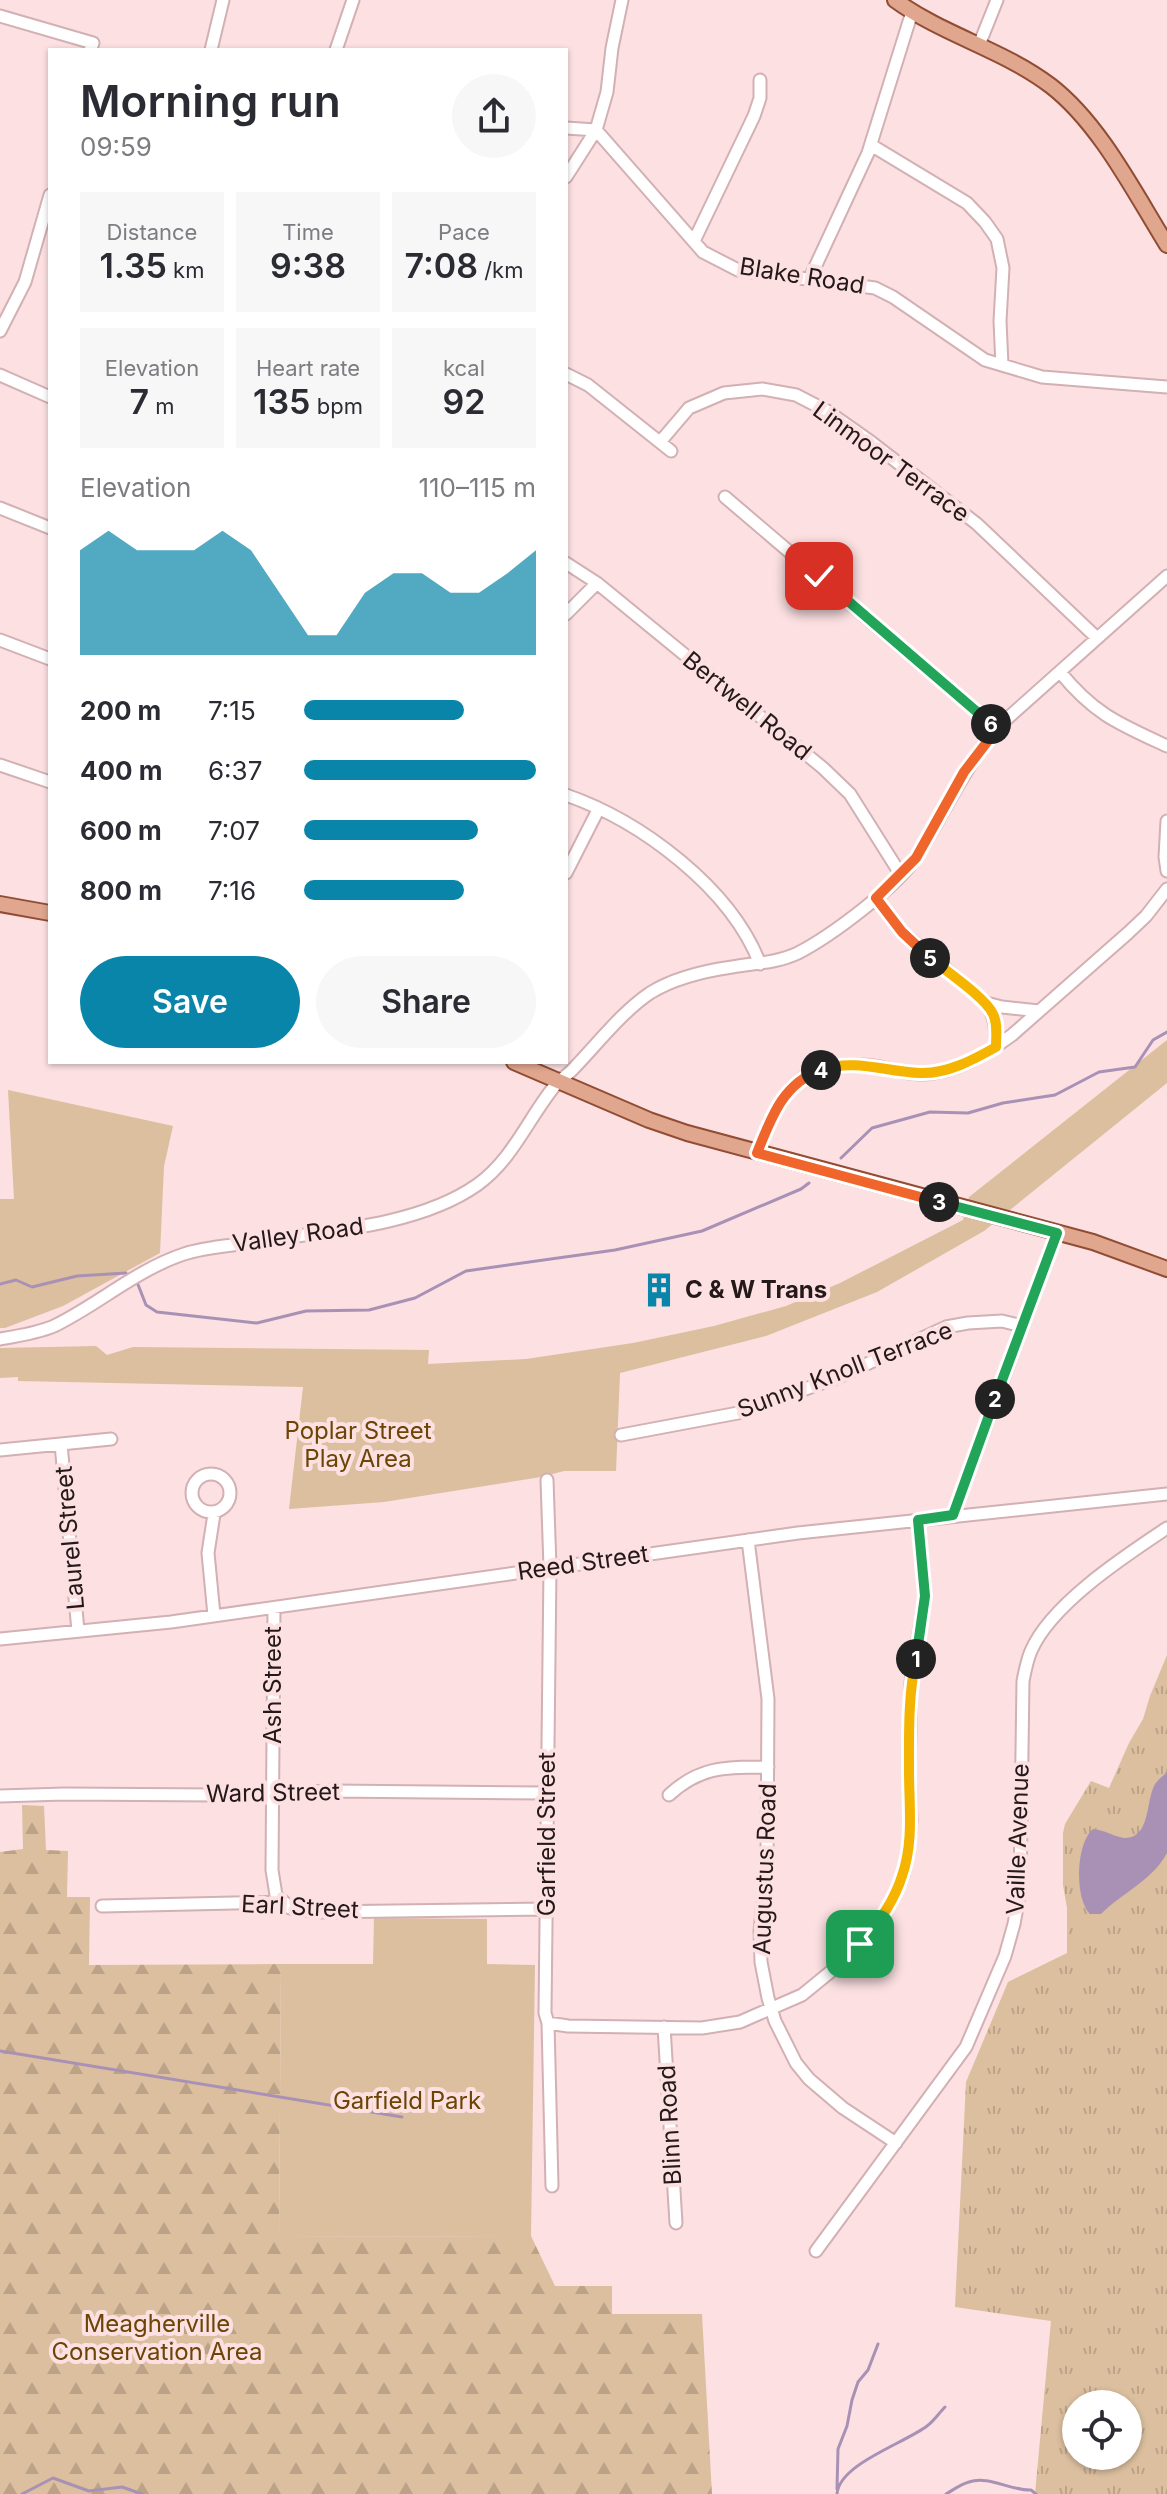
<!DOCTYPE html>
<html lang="en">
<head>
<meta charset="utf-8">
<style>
	:root { --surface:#fff; --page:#f7f7f7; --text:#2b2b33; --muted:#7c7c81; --accent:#0985a9 }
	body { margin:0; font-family:Inter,sans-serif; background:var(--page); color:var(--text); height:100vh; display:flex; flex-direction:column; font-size:30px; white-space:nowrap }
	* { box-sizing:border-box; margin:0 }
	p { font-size:26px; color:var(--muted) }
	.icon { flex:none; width:44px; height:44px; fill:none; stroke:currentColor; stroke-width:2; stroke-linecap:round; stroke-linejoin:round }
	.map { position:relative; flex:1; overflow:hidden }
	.details { position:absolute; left:48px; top:48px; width:520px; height:1016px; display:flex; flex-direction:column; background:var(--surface); border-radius:0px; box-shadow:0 2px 6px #0004 }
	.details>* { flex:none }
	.buttons { position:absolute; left:1062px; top:2390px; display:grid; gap:16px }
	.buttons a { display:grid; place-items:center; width:80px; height:80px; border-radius:50%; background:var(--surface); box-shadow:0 2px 6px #0004; font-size:40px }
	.pin { position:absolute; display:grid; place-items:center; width:68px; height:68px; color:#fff; margin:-34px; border-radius:16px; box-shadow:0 4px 12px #0006 }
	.km { position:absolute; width:40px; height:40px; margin:-20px; border-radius:50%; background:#222; color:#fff; font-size:22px; line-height:40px; text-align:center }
	.round { display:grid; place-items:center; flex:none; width:84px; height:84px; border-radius:42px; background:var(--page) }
	.summary { display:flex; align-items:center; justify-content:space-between; height:136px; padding:0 32px }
	h1 { font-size:44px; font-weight:600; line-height:60px }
	.metrics { display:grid; grid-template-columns:repeat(3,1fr); gap:12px; height:136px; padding:8px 32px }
	.metrics div { display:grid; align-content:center; border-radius:0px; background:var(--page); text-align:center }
	.metrics b { font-size:34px; font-weight:600 }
	.metrics small { font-size:22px; font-weight:400 }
	.metrics p { font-size:22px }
	.chart { height:224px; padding:16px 32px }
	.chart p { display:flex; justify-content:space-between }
	.chart svg { width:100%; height:144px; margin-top:8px; fill:var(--accent); opacity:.7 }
	.button { display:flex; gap:16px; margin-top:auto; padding:16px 32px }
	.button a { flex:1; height:92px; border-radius:48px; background:var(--accent); color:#fff; font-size:32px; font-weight:600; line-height:92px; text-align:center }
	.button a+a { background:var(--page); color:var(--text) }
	ul { padding:0 32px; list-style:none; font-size:26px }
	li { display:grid; grid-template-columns:128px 96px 1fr; align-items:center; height:60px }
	li i { height:20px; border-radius:10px; background:var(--accent) }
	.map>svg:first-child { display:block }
	.grass { fill:url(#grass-tufts); fill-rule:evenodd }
	.forest { fill:url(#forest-firs) }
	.park { fill:#dbbf9f }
	.water { fill:#a991b6 }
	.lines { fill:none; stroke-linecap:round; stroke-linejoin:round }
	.stream { stroke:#a991b6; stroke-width:3 }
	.minor-casing { stroke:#d2b0b3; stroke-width:15 }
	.major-casing { stroke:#914d34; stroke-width:18 }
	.minor { stroke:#fff; stroke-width:11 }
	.major { stroke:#e0a68e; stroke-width:14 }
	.split-1-casing { stroke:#fff; stroke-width:16 }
	.split-2-casing { stroke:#fff; stroke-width:16 }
	.split-3-casing { stroke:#fff; stroke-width:16 }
	.split-4-casing { stroke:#fff; stroke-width:16 }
	.split-5-casing { stroke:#fff; stroke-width:16 }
	.split-6-casing { stroke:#fff; stroke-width:16 }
	.split-7-casing { stroke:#fff; stroke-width:16 }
	.split-1 { stroke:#f5b400; stroke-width:10 }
	.split-2 { stroke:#22a559; stroke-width:10 }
	.split-3 { stroke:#22a559; stroke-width:10 }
	.split-4 { stroke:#f0652b; stroke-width:10 }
	.split-5 { stroke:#f5b400; stroke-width:10 }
	.split-6 { stroke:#f0652b; stroke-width:10 }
	.split-7 { stroke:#22a559; stroke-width:10 }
	.labels { text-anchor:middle; stroke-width:8; stroke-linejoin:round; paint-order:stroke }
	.street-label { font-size:24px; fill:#241819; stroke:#fce0e2 }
	.poi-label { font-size:24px; font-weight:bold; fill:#241819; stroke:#fce0e2; text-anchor:start }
	.park-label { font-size:24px; fill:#6c4403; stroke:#fce0e2 }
</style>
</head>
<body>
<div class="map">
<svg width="1167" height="2494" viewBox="0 0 1167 2494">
	<defs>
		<pattern id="grass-tufts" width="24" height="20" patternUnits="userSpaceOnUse" patternTransform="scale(2)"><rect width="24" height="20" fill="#dbbf9f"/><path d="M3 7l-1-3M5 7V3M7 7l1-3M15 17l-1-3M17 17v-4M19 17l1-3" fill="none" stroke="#bca388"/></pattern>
		<pattern id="forest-firs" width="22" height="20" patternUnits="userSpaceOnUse" patternTransform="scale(2)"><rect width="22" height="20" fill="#dbbf9f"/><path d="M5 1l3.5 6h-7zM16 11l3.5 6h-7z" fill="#bca388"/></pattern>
	</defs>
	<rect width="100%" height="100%" fill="#fce0e2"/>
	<path class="grass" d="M1167 1655V2494H1035L1051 2321 955 2307 966 2082 1008 1982 1067 1953V1908L1063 1885V1833L1065 1824 1091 1781 1109 1788 1129 1743 1143 1719 1150 1696ZM1076 2404H1128V2456H1076Z"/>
	<path class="forest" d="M22 1805 44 1806 46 1850 68 1851 67 1897H90L89 1965 281 1964 279 2237 531 2236 555 2286H612V2314H702L712 2494H0V1852L23 1849Z"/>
	<path class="park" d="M1167 1040V1083L984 1231 877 1292 766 1336 620 1373 616 1471H564L541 1477 384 1502 289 1509 303 1387 18 1381V1377L0 1378V1348L96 1346 107 1355 133 1347 429 1350 428 1364 526 1359 633 1343 714 1326 786 1306 840 1283 963 1220 969 1197Z
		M8 1090 173 1126 164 1166 160 1253 63 1306 5 1328H0V1199H14Z
		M374 1918 487 1919V1964L535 1965 531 2236 279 2237 281 1964H373Z"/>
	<path class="water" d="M1167 1772V1853C1152 1881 1123 1892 1101 1914H1090C1074 1898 1076 1843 1093 1829 1105 1830 1115 1837 1124 1838 1150 1839 1146 1802 1154 1786 1157 1780 1162 1777 1167 1772Z"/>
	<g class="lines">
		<path class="stream" d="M841 1158 872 1128 930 1112 968 1113 1003 1103 1055 1095 1099 1072 1135 1067 1153 1040 1167 1032
			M137 1282 146 1305 157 1312 257 1323 306 1311 369 1310 415 1298 466 1271 615 1250 702 1231 801 1189 809 1183
			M0 1284 16 1280 32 1287 77 1276 126 1273
			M0 2051 402 2117
			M837 2489 838 2449 847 2426 852 2400 858 2382 868 2370 878 2344
			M22 2494 53 2478 89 2491 122 2487 142 2494
			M837 2494C839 2464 905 2443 927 2426 934 2421 939 2413 945 2407
			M946 2494C953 2490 961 2484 969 2482 988 2475 1011 2491 1031 2490L1036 2494"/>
		<g class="minor-casing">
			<path id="minor" d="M0 16 93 43 90 50
				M979 45 997 0
				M211 50 223 0
				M336 50 353 0
				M566 128 596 130 703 252 738 270 875 288 893 297 985 360 1042 377 1167 387
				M871 145 967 203 985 222 997 239 1003 268 1000 321 1002 365
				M566 177 596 130 607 92 612 48 622 0
				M694 241 754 116 760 98V80
				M809 280 868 153 912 12
				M0 331 25 282 50 195
				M566 374 588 385 671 451
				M0 375 50 397
				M660 442 689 408 724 393 762 389 796 395 827 411 871 442 977 524 1097 638
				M725 497 997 729
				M0 508 50 528
				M566 563 597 583 823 768 850 794 901 875
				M566 614 597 583
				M0 640 50 659
				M1060 672C1094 714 1119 724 1167 746
				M0 765 50 782
				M566 795C641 821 731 888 760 964
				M1167 821 1165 857 1167 871
				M566 873 598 810
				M876 898 902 932 986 1003C996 1018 996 1029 996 1047
				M986 1003 1002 1007 1039 1011
				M757 1153C781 1092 799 1058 873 1066 889 1068 905 1074 922 1074 955 1074 986 1054 1012 1035L1128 933 1146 916 1167 889
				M0 1339C18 1336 38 1333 54 1326 99 1304 136 1270 184 1254 199 1249 216 1247 232 1245 308 1232 413 1230 477 1185 512 1160 527 1121 553 1088 559 1080 568 1075 575 1067 598 1043 622 1012 650 993 674 978 704 971 732 967 755 963 777 963 798 953 831 936 898 886 917 856 946 810 964 767 1000 725L1167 576
				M621 1435 738 1413 839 1377 946 1327 968 1323 1002 1321 1022 1326
				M61 1444 78 1631
				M0 1450 111 1439
				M192 1493a19 19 0 1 1 38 0a19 19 0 1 1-38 0Z
				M547 1480 550 1567 545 2013 548 2023 552 2186
				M953 1515 1057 1233
				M748 1540 768 1699 767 1860 760 1931 761 1962 768 1998 775 2021 796 2063 809 2079 843 2108 896 2143
				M274 1608 272 1870 276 1895 284 1902
				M214 1615 208 1553 214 1514
				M0 1639 171 1622 798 1533 1167 1494
				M669 1795C700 1766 727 1767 768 1767
				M0 1796 64 1794 217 1795 331 1791 547 1793
				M102 1906 284 1902 290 1908 317 1912 546 1909
				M548 2023 568 2026 702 2028 740 2022 802 1995 840 1964 875 1926 891 1902 903 1875 908 1853 911 1820 909 1772 911 1683 925 1596 918 1520
				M664 2027 676 2223
				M816 2251 966 2047 1005 1956 1014 1924 1020 1891 1023 1681C1025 1671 1027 1660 1031 1651 1051 1604 1125 1556 1167 1528"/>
		</g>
		<g class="major-casing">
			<path id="major" d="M895 0C943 35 1004 50 1051 86 1100 124 1134 192 1167 245
				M0 904 50 913
				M514 1062 649 1120 687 1133 1093 1242 1167 1269"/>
		</g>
		<use href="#minor" class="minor"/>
		<use href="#major" class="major"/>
	</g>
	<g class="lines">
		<g class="split-1-casing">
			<path id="split-1" d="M860 1944C878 1924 894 1902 902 1876 914 1842 909 1806 909 1771 909 1734 908 1696 916 1659"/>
		</g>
		<g class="split-2-casing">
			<path id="split-2" d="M916 1659 925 1596 918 1520 953 1515 995 1399"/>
		</g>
		<g class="split-3-casing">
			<path id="split-3" d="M939 1202 1057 1233 995 1399"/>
		</g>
		<g class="split-4-casing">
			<path id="split-4" d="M821 1070C783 1083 771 1118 757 1153L939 1202"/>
		</g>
		<g class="split-5-casing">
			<path id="split-5" d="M821 1070C855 1058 886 1072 920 1073 947 1074 973 1060 996 1047 996 1036 998 1024 993 1014 986 998 946 971 930 958"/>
		</g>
		<g class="split-6-casing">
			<path id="split-6" d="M930 958 902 932 876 898 916 858 964 772 997 729 991 724"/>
		</g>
		<g class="split-7-casing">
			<path id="split-7" d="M819 576 991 724"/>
		</g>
		<use href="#split-1" class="split-1"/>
		<use href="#split-2" class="split-2"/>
		<use href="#split-3" class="split-3"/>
		<use href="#split-4" class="split-4"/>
		<use href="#split-5" class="split-5"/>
		<use href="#split-6" class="split-6"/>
		<use href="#split-7" class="split-7"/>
	</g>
	<defs>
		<g id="building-bare" transform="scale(2.76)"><path d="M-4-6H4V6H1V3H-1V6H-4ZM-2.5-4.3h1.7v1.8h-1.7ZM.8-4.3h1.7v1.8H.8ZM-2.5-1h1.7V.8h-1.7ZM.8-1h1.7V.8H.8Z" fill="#0985a9" stroke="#fce0e2" stroke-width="2.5" paint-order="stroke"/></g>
	</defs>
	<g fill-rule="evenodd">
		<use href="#building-bare" x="659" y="1290"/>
	</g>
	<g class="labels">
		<g class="street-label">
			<text transform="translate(802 276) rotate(9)" y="8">Blake Road</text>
			<text transform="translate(891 462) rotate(36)" y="8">Linmoor Terrace</text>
			<text transform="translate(747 706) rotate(39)" y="8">Bertwell Road</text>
			<text transform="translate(298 1235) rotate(-8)" y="8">Valley Road</text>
			<text transform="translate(845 1370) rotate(-21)" y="8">Sunny Knoll Terrace</text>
			<text transform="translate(70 1538) rotate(-95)" y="8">Laurel Street</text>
			<text transform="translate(583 1563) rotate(-8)" y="8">Reed Street</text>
			<text transform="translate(273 1685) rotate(-90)" y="8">Ash Street</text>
			<text transform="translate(273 1793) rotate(-1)" y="8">Ward Street</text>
			<text transform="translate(547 1834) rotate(-90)" y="8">Garfield Street</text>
			<text transform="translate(1018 1839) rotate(-88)" y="8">Vaille Avenue</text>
			<text transform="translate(765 1869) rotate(-88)" y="8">Augustus Road</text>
			<text transform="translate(300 1907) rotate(3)" y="8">Earl Street</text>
			<text transform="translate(670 2125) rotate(-93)" y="8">Blinn Road</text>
		</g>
		<g class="poi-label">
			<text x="685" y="1298">C &amp; W Trans</text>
		</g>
		<g class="park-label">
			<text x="358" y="1439">Poplar Street<tspan x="358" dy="28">Play Area</tspan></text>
			<text x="407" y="2109">Garfield Park</text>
			<text x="157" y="2332">Meagherville<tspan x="157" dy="28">Conservation Area</tspan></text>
		</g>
	</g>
</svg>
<div class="buttons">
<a><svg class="icon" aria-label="locate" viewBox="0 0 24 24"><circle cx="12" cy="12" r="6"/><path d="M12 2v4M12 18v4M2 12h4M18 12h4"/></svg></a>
</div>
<div class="pin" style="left:860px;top:1944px;background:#1e9e55"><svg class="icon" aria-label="arrive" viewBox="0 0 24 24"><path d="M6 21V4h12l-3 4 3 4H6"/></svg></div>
<div class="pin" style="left:819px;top:576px;background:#d93025"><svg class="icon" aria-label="check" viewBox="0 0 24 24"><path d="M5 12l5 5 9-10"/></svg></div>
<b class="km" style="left:916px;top:1659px">1</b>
<b class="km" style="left:995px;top:1399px">2</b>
<b class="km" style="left:939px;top:1202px">3</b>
<b class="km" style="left:821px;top:1070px">4</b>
<b class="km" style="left:930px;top:958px">5</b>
<b class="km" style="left:991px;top:724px">6</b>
<section class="details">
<div class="summary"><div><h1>Morning run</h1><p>09:59</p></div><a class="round"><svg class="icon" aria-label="share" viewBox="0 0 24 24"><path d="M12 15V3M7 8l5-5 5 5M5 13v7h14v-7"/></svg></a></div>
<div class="metrics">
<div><p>Distance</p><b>1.35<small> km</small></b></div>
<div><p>Time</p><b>9:38</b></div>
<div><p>Pace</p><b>7:08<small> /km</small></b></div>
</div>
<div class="metrics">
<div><p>Elevation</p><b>7<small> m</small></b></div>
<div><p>Heart rate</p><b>135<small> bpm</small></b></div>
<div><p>kcal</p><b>92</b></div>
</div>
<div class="chart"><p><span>Elevation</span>110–115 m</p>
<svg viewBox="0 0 160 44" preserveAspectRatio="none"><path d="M0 44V12L10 6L20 12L30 12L40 12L50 6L60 12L70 25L80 38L90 38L100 25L110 19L120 19L130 25L140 25L150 19L160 12V44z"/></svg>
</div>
<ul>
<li><b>200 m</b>7:15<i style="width:69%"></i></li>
<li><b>400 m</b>6:37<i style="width:100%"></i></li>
<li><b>600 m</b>7:07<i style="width:75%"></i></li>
<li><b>800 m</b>7:16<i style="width:69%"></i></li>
</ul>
<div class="button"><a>Save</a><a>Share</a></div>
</section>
</div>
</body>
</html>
